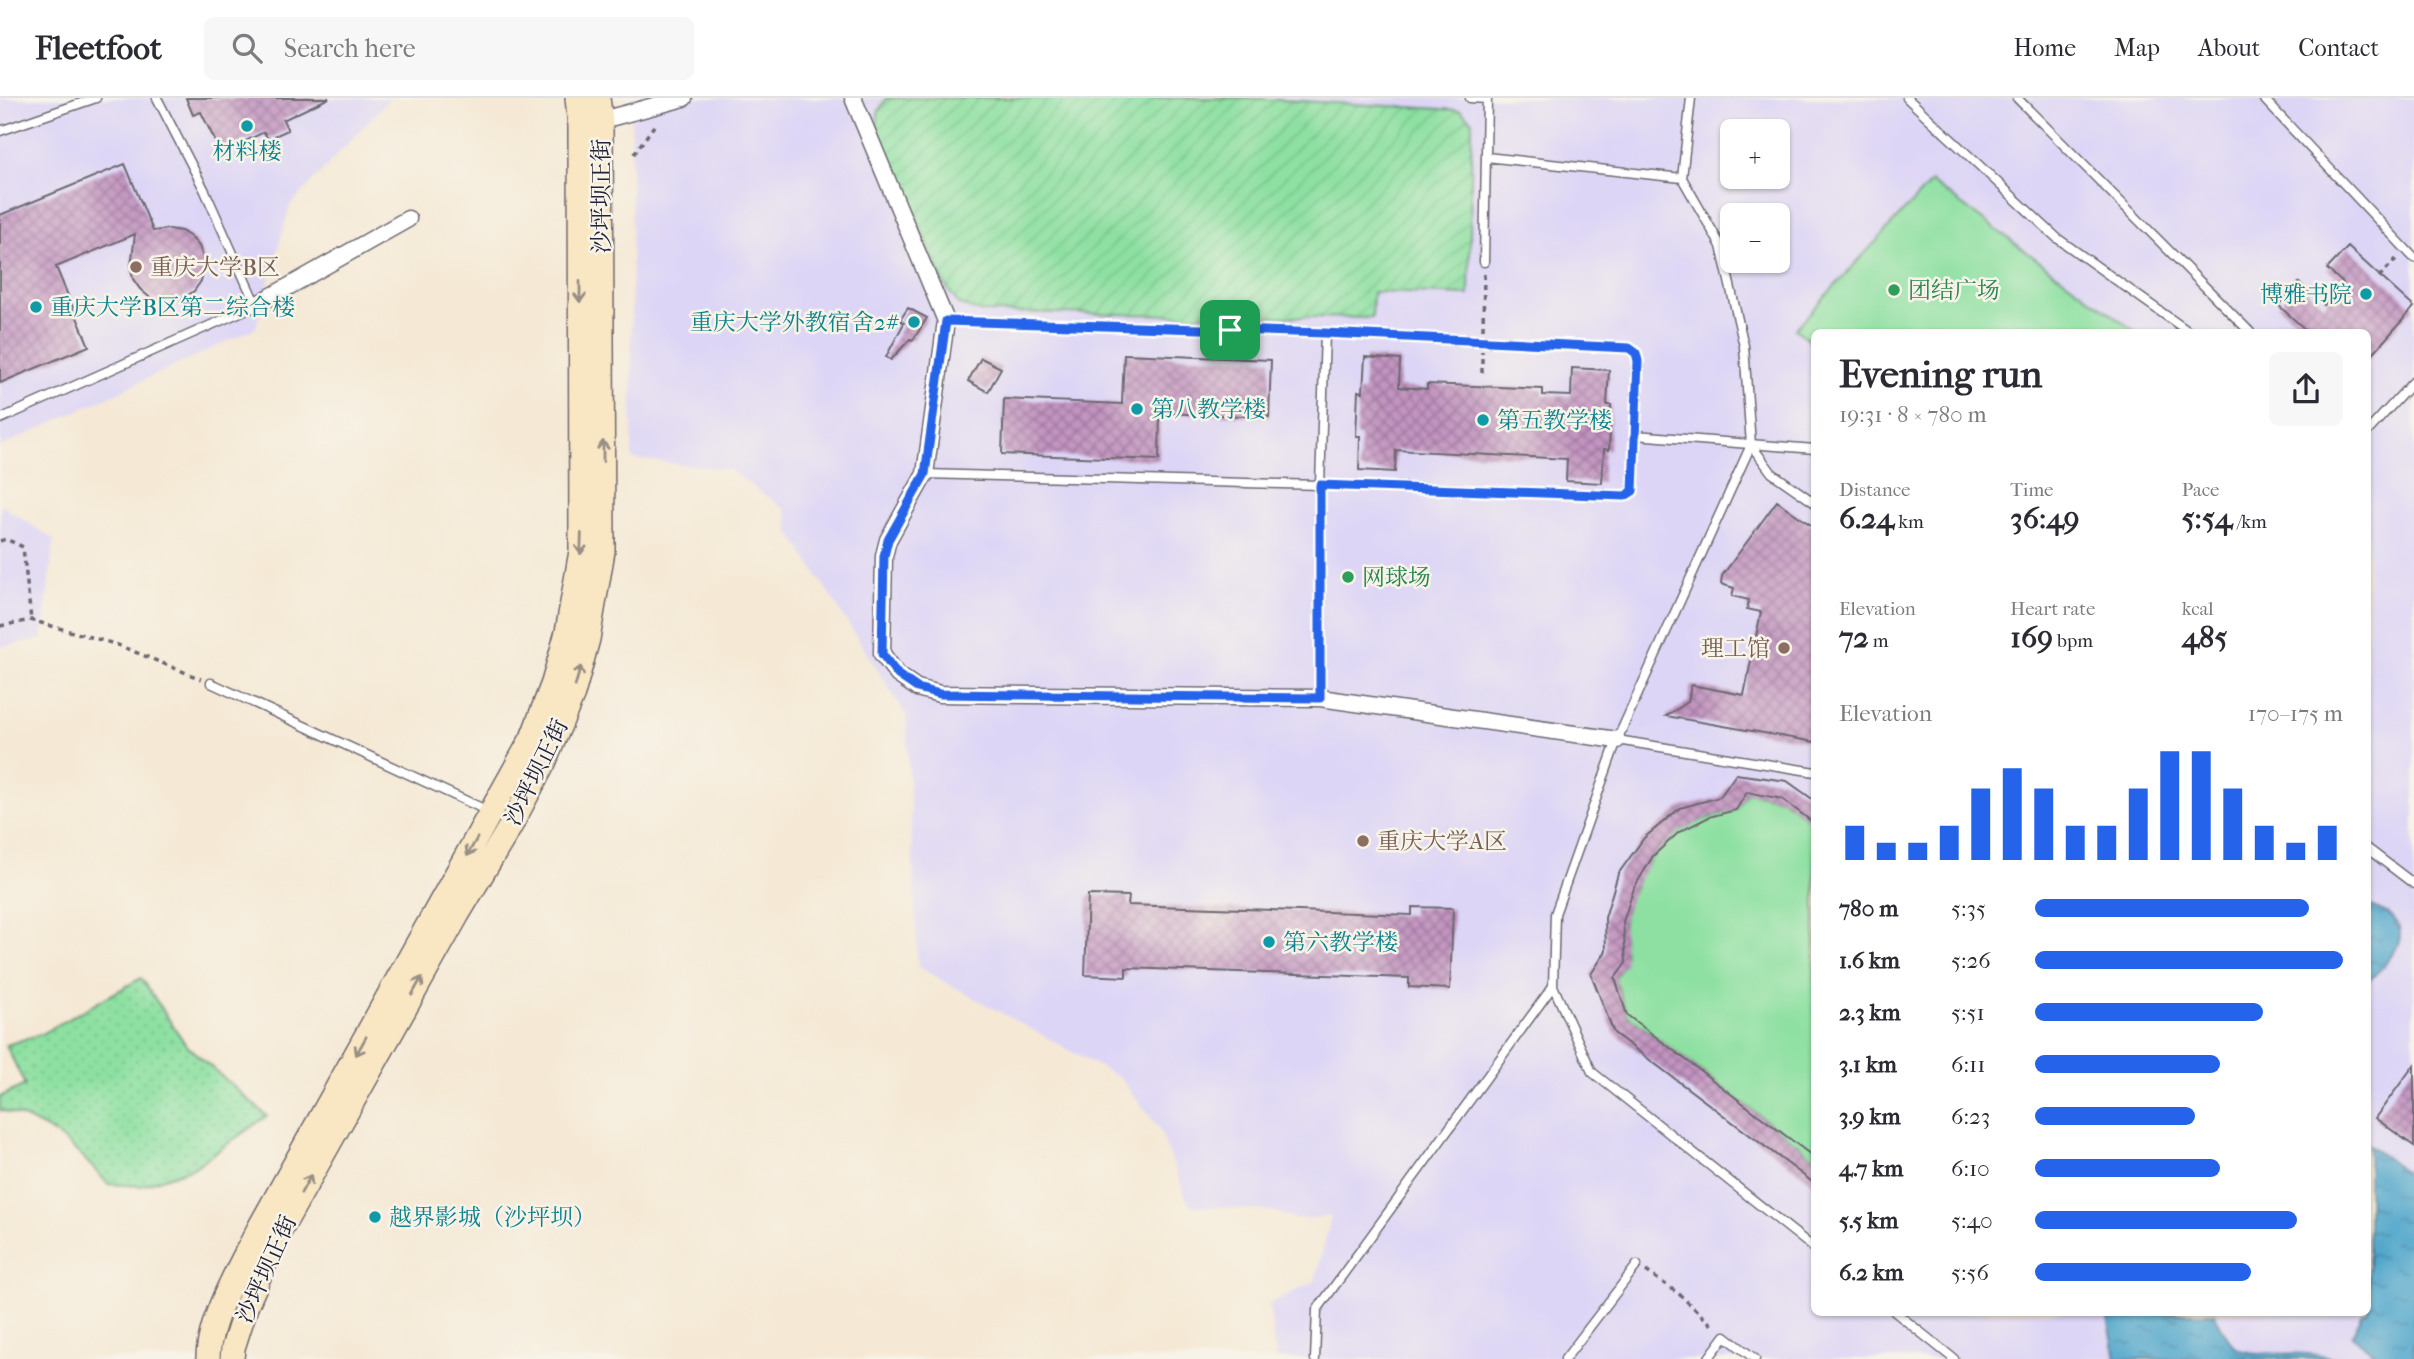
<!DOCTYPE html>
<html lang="en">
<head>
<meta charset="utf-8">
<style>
	:root { --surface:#fff; --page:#f7f7f7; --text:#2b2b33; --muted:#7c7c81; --line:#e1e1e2; --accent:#2563eb }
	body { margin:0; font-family:"IM FELL French Canon","Noto Serif SC",serif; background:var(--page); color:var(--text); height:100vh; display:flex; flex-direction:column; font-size:26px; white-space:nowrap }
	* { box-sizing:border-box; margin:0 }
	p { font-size:23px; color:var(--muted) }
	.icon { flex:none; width:38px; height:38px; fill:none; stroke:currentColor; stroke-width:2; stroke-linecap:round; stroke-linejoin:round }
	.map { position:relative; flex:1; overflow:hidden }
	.details { position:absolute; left:1811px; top:231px; width:560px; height:987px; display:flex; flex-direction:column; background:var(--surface); border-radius:10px; box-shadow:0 2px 5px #0004 }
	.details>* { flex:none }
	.controls { position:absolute; left:1720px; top:21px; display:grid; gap:14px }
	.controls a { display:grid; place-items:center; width:70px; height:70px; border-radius:10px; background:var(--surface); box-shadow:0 2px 5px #0004; font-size:35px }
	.pin { position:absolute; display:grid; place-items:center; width:60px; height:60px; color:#fff; margin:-30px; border-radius:14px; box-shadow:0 4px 10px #0006 }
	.round { display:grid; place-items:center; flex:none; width:74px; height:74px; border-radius:10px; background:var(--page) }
	.head { display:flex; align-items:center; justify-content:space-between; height:119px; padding:0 28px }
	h1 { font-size:38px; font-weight:700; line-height:52px }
	.metrics { display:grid; grid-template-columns:repeat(3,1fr); gap:10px; height:119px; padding:7px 28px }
	.metrics div { display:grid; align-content:center }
	.metrics b { font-size:30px; font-weight:700 }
	.metrics small { font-size:19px; font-weight:400 }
	.metrics p { font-size:19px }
	.chart { height:196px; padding:14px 28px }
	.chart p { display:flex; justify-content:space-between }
	.chart svg { width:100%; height:126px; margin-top:7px; stroke:var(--accent); stroke-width:6 }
	ul { padding:0 28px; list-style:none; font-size:23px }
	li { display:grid; grid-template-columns:112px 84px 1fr; align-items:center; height:52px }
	li i { height:18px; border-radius:9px; background:var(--accent) }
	header { display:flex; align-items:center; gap:42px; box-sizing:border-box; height:98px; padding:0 35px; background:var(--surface); border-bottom:2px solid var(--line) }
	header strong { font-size:33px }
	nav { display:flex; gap:38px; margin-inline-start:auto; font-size:24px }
	.search { width:490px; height:63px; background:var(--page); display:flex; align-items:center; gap:18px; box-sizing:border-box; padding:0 24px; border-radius:10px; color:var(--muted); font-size:26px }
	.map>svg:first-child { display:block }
	.built { fill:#ddd5f6; fill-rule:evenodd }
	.grass { fill:url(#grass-dots); stroke:#58816e; stroke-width:2 }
	.garden { fill:url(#garden-furrows); stroke:#58816e; stroke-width:2 }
	.pitch { fill:#8de0a1; stroke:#58816e; stroke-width:2 }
	.water { fill:url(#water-ripples); stroke:#386483; stroke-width:2 }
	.building { fill:url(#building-cross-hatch) }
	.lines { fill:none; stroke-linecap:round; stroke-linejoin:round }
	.service-casing { stroke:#6c6871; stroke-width:11 }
	.minor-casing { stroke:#6c6871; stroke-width:19 }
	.secondary-casing { stroke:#6c6871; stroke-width:26 }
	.path { stroke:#6c6871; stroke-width:3.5; stroke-dasharray:5 5; stroke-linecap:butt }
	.service { stroke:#fff; stroke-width:8 }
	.minor { stroke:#fff; stroke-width:16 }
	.secondary { stroke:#f9e7c3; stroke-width:23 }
	.oneway { stroke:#988e86 }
	.route-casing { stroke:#fff; stroke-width:14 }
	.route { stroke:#2563eb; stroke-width:9 }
	.culture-dot { fill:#0f9aa8; stroke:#f7f3e8; stroke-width:2.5 }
	.education-dot { fill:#8d6e63; stroke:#f7f3e8; stroke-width:2.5 }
	.leisure-dot { fill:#2e9e5b; stroke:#f7f3e8; stroke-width:2.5 }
	.labels { text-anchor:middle; stroke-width:5; stroke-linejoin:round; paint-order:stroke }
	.culture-label { font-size:23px; fill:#0d838f; stroke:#f7f3e8; text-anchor:start }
	.street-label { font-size:23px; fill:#22223b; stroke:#f7f3e8 }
	.education-label { font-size:23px; fill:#785e54; stroke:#f7f3e8; text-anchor:start }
	.leisure-label { font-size:23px; fill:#27864d; stroke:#f7f3e8; text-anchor:start }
</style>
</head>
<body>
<header>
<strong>Fleetfoot</strong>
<div class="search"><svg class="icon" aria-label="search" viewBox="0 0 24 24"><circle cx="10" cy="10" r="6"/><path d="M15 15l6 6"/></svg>Search here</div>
<nav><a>Home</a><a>Map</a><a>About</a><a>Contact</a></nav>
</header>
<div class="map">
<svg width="2414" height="1261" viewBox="0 0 2414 1261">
	<defs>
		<pattern id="grass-dots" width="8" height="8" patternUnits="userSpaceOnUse" patternTransform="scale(1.75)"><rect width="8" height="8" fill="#8de0a1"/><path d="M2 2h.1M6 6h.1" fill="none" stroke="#79c08c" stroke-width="1.8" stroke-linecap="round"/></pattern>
		<pattern id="garden-furrows" width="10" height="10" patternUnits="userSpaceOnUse" patternTransform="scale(1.75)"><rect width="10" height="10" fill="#8de0a1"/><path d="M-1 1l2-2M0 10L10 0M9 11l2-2" fill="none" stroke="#79c08c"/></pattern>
		<pattern id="water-ripples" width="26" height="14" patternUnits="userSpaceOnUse" patternTransform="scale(1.75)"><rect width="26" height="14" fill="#4ea5cb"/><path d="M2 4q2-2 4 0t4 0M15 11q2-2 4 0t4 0" fill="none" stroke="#4086a6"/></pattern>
		<pattern id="building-cross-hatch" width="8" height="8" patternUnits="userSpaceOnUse" patternTransform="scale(1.75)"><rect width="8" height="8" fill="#c294c0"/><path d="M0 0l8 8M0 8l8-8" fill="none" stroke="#9d789d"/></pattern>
	</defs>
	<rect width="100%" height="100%" fill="#f7f3e8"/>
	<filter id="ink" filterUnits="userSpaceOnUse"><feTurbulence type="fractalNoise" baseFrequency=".0143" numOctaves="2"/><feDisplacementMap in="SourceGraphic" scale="14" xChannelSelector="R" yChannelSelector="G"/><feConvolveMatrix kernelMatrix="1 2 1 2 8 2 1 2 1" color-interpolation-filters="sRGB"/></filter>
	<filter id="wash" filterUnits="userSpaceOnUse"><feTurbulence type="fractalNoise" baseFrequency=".00686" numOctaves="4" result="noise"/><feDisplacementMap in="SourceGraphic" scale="28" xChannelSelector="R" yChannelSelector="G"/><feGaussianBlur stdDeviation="1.57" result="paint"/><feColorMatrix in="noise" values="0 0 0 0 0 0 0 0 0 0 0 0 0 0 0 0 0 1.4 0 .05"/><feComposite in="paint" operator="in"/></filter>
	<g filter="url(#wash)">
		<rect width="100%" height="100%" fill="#f5e9d5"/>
		<path class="built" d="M0 0H390L290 108 256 230 0 349Z
			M631 0H2414V1261H1276L1269 1206 1315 1183 1331 1119 1295 1121 1273 1113 1189 1107 1159 1030 1120 980 918 869 906 617 790 434 786 412 728 371 632 361ZM1732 33H1778V79H1732ZM1732 117H1778V163H1732ZM1815 234H2368V1214H1815Z
			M0 406 54 442 42 541 0 549Z"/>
		<path class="grass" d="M141 880 186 947 267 1018 193 1070 141 1088 108 1086C76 1050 49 1024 0 1012V999L25 987 6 947 41 936Z"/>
		<path class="garden" d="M886 0H1246L1460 12 1472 23 1469 197 1373 194 1372 220 982 214 959 207 945 187 877 32 878 15Z"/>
		<path class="pitch" d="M1931 84 2136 234H1815V246L1795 231Z
			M1747 694 1782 701 1815 726V1060L1627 917 1615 880C1633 853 1620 851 1623 824 1628 790 1652 752 1680 733 1698 722 1716 717 1736 712Z"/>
		<path class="water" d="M2368 807C2376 810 2386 814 2393 819 2414 843 2383 867 2368 884Z
			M2368 1047 2414 1080V1261H2376L2377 1258 2352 1237 2363 1215 2368 1214Z
			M2107 1215H2214C2221 1226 2227 1244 2238 1251 2260 1261 2310 1250 2337 1261H2116Z"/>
		<g id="blocks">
			<path class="building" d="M186 0H329L283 22 288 32 268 41 264 34 221 55 201 14 193 17Z
				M125 66 153 133 169 131 181 133 191 139 199 148 203 159 204 171 201 183 194 193 184 200 173 203H160L149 199 140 191 133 181 131 169 135 136 56 169 89 248 0 285V117Z
				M2348 149 2414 209 2368 261V234H2308L2278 207 2299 185 2324 207 2343 185 2327 171Z
				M908 210 927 220 913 242 910 241 891 262 886 259 904 225 900 222Z
				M1124 256 1271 262 1269 319 1160 315 1159 362 1002 356 1004 301 1122 306Z
				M1365 259 1400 262 1399 289 1427 291V286L1543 291V297L1571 298 1572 270 1609 272 1607 307H1611L1609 352 1604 351 1602 385 1566 383 1567 361 1396 352 1395 374 1359 372 1360 338H1356L1358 293 1363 294Z
				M981 260 1001 270 988 294 968 283Z
				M1777 403 1815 430V644L1666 618 1688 604 1691 587 1744 597 1761 514 1747 511 1749 502 1732 498 1734 490 1721 486 1722 478Z
				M1736 676 1787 683 1815 703V726L1782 701 1747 694 1736 712 1709 719 1679 734 1653 758 1634 790 1623 824 1626 865 1615 880 1627 917 1815 1060V1086L1614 935 1591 876 1606 853 1605 820 1618 776 1644 740 1680 710 1720 699Z
				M1088 797 1129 798 1128 807 1412 817V809L1453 810 1450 891 1409 889V880L1126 870V879L1085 877Z
				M2414 967V1048L2375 1020Z"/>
		</g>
	</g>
	<g filter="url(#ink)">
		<use href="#blocks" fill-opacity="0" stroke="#6c6871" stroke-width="2"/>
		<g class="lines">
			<g class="service-casing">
				<path id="service" d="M1470 0 1487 1
					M1907 0 2057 140 2189 234
					M2017 0 2250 234
					M2263 0 2414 160
					M0 33 96 0
					M1486 59 1682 80 1691 0
					M1682 80 1721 148 1744 248 1751 347 1617 642 1555 816 1553 888 1592 974 1815 1151
					M1484 164 1487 0
					M946 223 1325 235 1629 250 1636 255 1638 263 1633 393 1625 398 1397 389
					M0 321 256 207 205 93 157 0
					M2368 333 2414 283
					M1635 337 1815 351
					M1751 347 1772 375 1815 405
					M925 376 1320 387
					M211 585 488 713
					M1320 600V387L1325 235
					M1617 642 1815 674
					M2368 751 2414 786
					M1895 1214 1954 1261
					M1315 1261 1317 1212 1553 888
					M1565 1261 1637 1167
					M1708 1261 1725 1238 1755 1261"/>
			</g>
			<g class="minor-casing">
				<path id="minor" d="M853 0 946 223 925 376 888 442 884 458 882 556 898 577 917 590 940 596 1320 600 1617 642
					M591 25 684 0
					M256 207 408 121"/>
			</g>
			<g class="secondary-casing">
				<path id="secondary" d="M208 1261C208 1221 241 1166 259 1130L532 640 553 585 567 534 581 453 580 28 577 0
					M232 1261 233 1250 246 1209 275 1142 458 816 510 729 544 665 573 596 588 541 603 453 601 22 598 0"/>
			</g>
			<path class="path" d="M634 56 656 25
				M2379 179 2397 160
				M1483 231 1484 176
				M1482 275V253
				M1333 387 1385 389
				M0 443 6 441 23 449 31 522
				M0 528 31 522 118 547 201 581
				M1646 1173 1679 1196 1715 1230"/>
			<use href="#service" class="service"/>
			<use href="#minor" class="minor"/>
			<use href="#secondary" class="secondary"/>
		</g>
		<defs><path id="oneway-shaft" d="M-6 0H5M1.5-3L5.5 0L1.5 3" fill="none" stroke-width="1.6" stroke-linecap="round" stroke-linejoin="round" transform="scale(1.75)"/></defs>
		<g class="oneway">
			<use href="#oneway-shaft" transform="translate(580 194) rotate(90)"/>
			<use href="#oneway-shaft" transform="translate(603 353) rotate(-90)"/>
			<use href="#oneway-shaft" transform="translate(581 446) rotate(92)"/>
			<use href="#oneway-shaft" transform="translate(578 578) rotate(-74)"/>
			<use href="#oneway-shaft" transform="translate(472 749) rotate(119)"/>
			<use href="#oneway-shaft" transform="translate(417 888) rotate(-61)"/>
			<use href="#oneway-shaft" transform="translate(361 948) rotate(119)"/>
			<use href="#oneway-shaft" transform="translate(306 1086) rotate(-61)"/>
		</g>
	</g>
	<g class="lines" filter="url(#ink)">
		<g class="route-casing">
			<path id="route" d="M946 223 1325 235 1629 250 1636 255 1638 263 1633 393 1625 398 1320 387V600L940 596 917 590 898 577 882 556 884 458 888 442 925 376Z"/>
		</g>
		<use href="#route" class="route"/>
	</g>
	<g class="culture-dot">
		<circle cx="247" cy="28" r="7"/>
		<circle cx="2366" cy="196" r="7"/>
		<circle cx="36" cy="209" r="7"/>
		<circle cx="914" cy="224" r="7"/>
		<circle cx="1137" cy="311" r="7"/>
		<circle cx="1483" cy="322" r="7"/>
		<circle cx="1269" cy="844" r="7"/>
		<circle cx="375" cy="1119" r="7"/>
	</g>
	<g class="education-dot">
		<circle cx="136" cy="169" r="7"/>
		<circle cx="1784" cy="550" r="7"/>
		<circle cx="1363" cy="743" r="7"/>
	</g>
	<g class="leisure-dot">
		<circle cx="1894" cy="192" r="7"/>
		<circle cx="1348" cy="479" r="7"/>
	</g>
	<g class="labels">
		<g class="culture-label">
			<text x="247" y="61" text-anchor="middle">材料楼</text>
			<text x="2352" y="204" text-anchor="end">博雅书院</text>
			<text x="50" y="217">重庆大学B区第二综合楼</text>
			<text x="900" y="232" text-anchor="end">重庆大学外教宿舍2#</text>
			<text x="1151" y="319">第八教学楼</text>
			<text x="1497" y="330">第五教学楼</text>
			<text x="1283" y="852">第六教学楼</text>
			<text x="389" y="1127">越界影城（沙坪坝）</text>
		</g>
		<g class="street-label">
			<text transform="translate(601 98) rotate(-90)" y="8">沙坪坝正街</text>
			<text transform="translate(536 674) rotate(-64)" y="8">沙坪坝正街</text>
			<text transform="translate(266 1171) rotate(-66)" y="8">沙坪坝正街</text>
		</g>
		<g class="education-label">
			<text x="150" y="177">重庆大学B区</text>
			<text x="1770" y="558" text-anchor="end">理工馆</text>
			<text x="1377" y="751">重庆大学A区</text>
		</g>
		<g class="leisure-label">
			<text x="1908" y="200">团结广场</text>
			<text x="1362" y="487">网球场</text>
		</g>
	</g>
</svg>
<div class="controls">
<a>+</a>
<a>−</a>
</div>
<div class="pin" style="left:1230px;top:232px;background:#1e9e55"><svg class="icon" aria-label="arrive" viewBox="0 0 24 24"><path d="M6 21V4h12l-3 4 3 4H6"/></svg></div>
<section class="details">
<div class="head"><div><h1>Evening run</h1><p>19:31 · 8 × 780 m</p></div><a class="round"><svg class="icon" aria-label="share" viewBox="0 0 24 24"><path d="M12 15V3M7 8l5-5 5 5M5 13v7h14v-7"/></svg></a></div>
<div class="metrics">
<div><p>Distance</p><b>6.24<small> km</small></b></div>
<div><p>Time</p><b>36:49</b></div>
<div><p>Pace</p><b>5:54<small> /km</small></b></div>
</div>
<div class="metrics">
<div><p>Elevation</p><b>72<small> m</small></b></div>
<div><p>Heart rate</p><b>169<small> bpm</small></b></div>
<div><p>kcal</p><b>485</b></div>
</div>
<div class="chart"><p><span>Elevation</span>170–175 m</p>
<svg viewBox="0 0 160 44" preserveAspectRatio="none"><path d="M5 44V32M15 44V38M25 44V38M35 44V32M45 44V19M55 44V12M65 44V19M75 44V32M85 44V32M95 44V19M105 44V6M115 44V6M125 44V19M135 44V32M145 44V38M155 44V32"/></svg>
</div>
<ul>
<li><b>780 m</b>5:35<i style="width:89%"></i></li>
<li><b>1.6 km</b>5:26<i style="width:100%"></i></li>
<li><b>2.3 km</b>5:51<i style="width:74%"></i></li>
<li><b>3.1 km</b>6:11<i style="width:60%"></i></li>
<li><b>3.9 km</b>6:23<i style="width:52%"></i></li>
<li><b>4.7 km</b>6:10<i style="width:60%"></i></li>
<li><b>5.5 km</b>5:40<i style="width:85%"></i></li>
<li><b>6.2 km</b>5:56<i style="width:70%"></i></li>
</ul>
</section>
</div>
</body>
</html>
